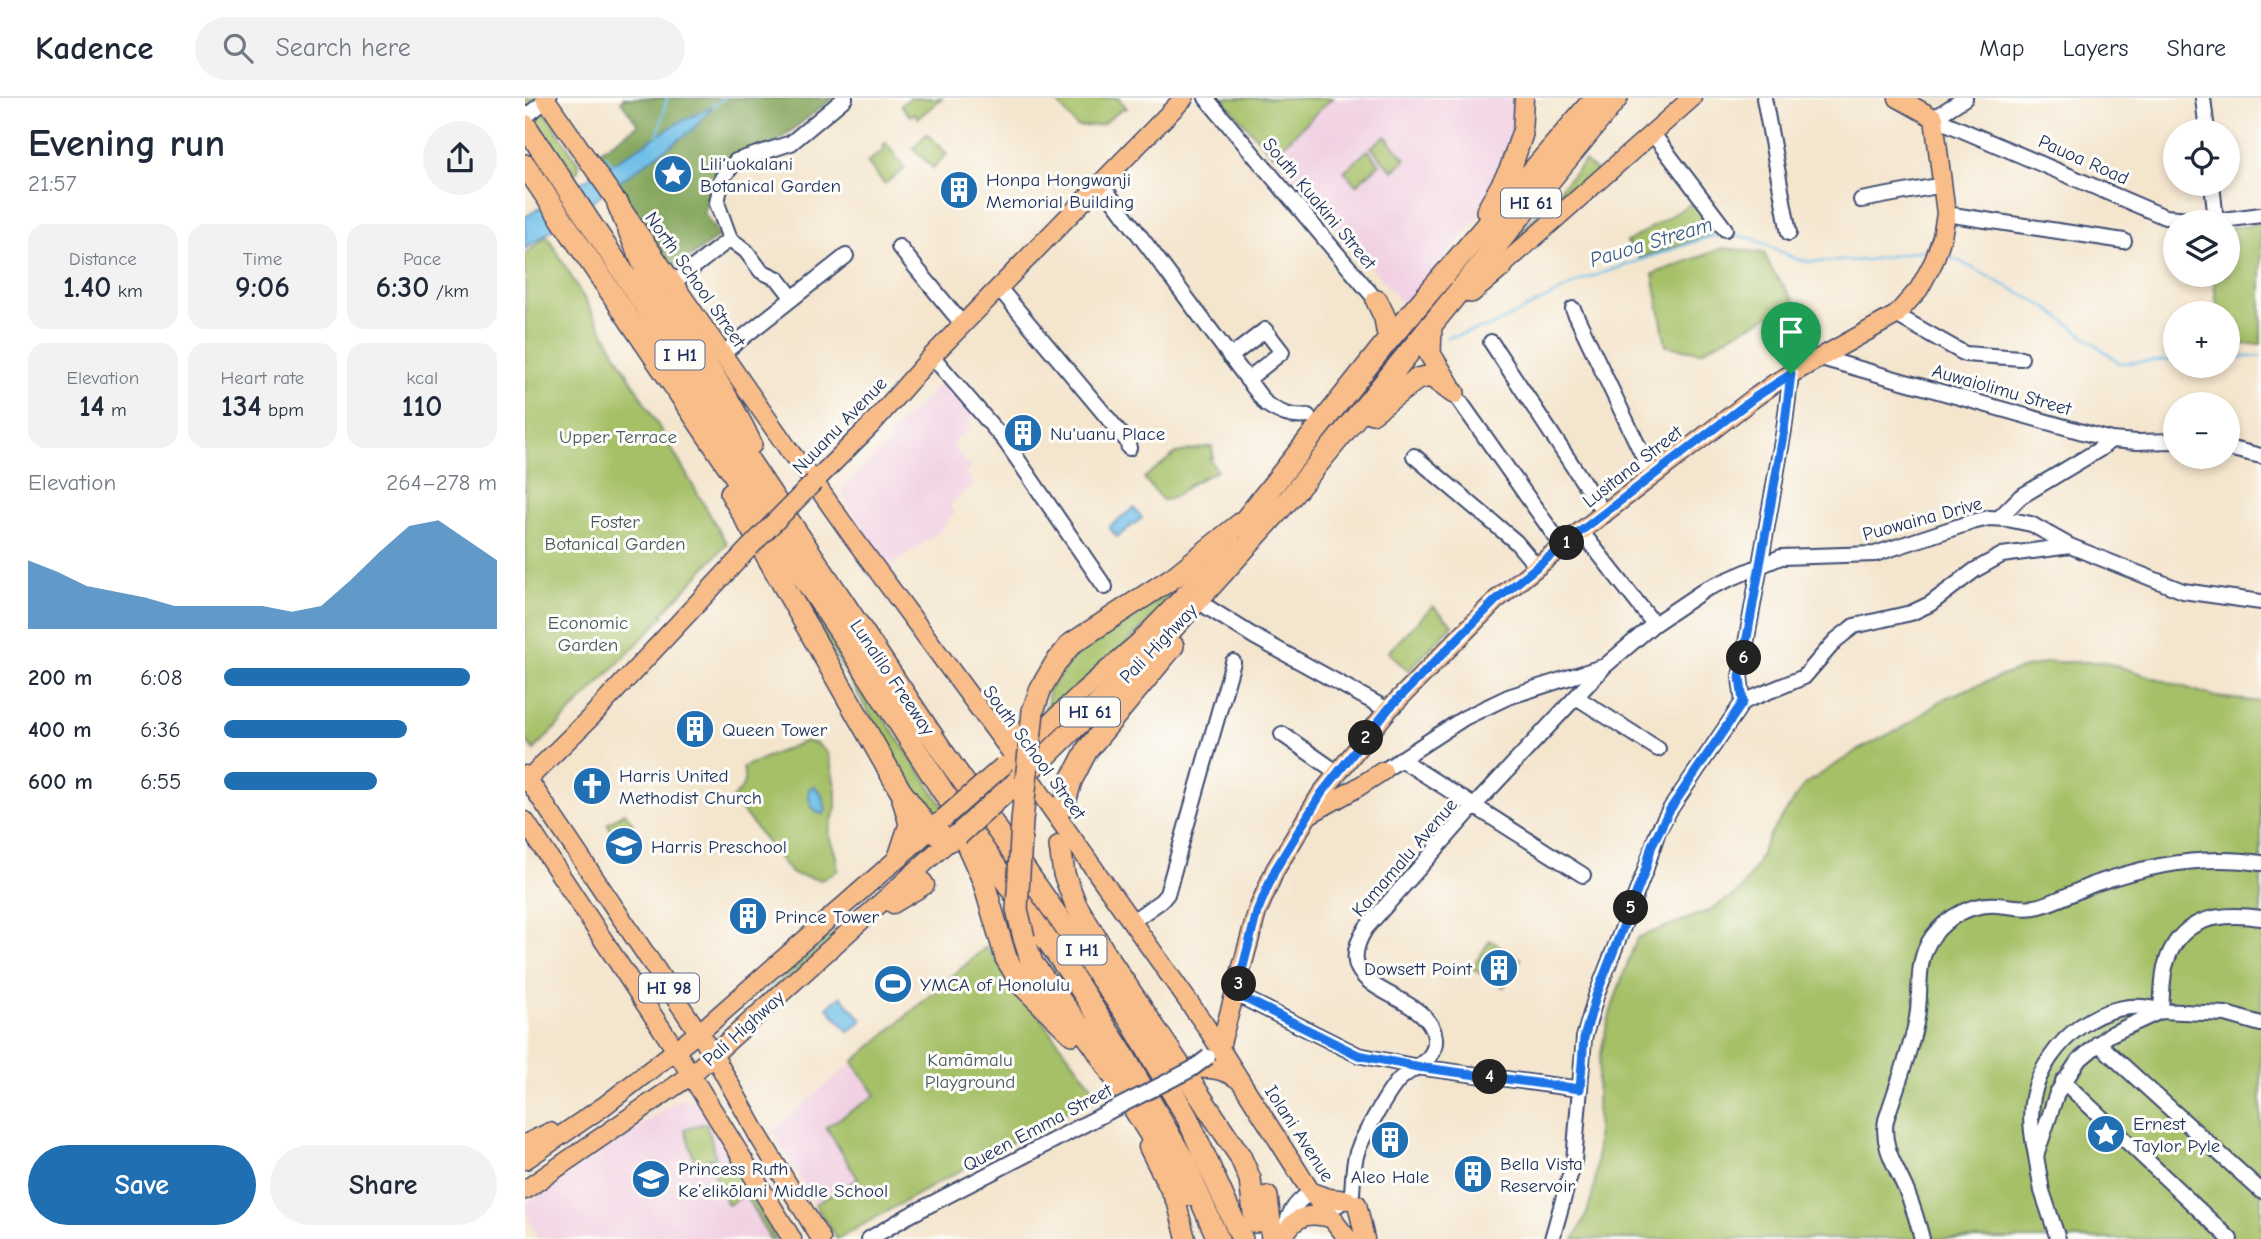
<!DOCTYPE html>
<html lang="en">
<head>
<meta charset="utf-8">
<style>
	:root { --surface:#fff; --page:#f2f2f3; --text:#1f2937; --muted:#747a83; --line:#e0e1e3; --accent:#1f6fb2 }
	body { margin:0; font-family:"Comic Neue",sans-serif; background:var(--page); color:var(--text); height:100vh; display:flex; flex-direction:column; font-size:26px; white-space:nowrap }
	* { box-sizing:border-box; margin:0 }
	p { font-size:23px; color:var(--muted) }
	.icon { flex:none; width:38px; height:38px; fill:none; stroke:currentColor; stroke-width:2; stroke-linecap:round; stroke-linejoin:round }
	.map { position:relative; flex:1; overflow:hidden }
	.details { display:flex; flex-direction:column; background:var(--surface); width:525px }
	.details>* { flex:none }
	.tools { position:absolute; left:1638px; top:21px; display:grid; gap:14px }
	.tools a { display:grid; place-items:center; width:77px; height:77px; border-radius:50%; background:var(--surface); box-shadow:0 4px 10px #0003; font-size:35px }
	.pin { position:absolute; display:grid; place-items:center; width:60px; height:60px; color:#fff; margin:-72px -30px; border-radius:50% 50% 50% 0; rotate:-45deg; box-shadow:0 0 7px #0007 }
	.pin .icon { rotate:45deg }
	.km { position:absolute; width:35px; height:35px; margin:-18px; border-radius:50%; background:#222; color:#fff; font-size:19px; line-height:35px; text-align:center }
	.round { display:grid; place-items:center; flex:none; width:74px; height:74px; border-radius:37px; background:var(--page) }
	.summary { display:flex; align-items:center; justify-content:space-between; height:119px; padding:0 28px }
	h1 { font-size:38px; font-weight:700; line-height:52px }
	.stats { display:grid; grid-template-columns:repeat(3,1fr); gap:10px; height:119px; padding:7px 28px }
	.stats div { display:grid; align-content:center; border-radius:18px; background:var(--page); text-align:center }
	.stats b { font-size:30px; font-weight:700 }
	.stats small { font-size:19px; font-weight:400 }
	.stats p { font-size:19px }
	.chart { height:196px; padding:14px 28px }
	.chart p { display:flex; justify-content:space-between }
	.chart svg { width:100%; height:126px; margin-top:7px; fill:var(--accent); opacity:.7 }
	.cta { display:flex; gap:14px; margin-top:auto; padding:14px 28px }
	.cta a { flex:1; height:80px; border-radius:42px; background:var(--accent); color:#fff; font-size:28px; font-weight:700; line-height:80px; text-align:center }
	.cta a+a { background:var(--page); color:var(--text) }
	ul { padding:0 28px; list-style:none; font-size:23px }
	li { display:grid; grid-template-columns:112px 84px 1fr; align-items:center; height:52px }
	li i { height:18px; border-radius:9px; background:var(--accent) }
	header { display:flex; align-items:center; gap:42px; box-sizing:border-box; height:98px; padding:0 35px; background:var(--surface); border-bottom:2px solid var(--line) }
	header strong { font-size:33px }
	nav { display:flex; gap:38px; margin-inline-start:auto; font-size:24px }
	.search { width:490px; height:63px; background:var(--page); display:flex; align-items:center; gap:18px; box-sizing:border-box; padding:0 24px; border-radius:38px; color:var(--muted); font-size:26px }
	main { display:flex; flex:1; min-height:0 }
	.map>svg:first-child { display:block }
	.built { fill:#f1d0e2 }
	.green { fill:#a5c066; stroke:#607862; stroke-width:2 }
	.forest { fill:#84a65b; stroke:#506a5c; stroke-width:2 }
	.water { fill:#6cbee8; stroke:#4476a3; stroke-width:2 }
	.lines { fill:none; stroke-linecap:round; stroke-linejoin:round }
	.stream { stroke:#6cbee8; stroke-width:2.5 }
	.minor-casing { stroke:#3c4a6f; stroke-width:18 }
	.major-casing { stroke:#3c4a6f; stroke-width:21 }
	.highway-casing { stroke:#3c4a6f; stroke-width:24 }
	.minor { stroke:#fff; stroke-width:14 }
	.major { stroke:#f8bd89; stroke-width:18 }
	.highway { stroke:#f8bd89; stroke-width:21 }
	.minor-bridge-casing { stroke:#3c4a6f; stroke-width:18; stroke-linecap:butt }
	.major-bridge-casing { stroke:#3c4a6f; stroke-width:21; stroke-linecap:butt }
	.highway-bridge-casing { stroke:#3c4a6f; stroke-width:24; stroke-linecap:butt }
	.minor-bridge { stroke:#fff; stroke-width:14 }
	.major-bridge { stroke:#f8bd89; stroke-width:18 }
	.highway-bridge { stroke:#f8bd89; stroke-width:21 }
	.route-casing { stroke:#fff; stroke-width:14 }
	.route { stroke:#1a73e8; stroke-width:9 }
	.labels { text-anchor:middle; stroke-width:6; stroke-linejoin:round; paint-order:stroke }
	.shield { fill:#fdfcf7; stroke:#5f6c8c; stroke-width:2 }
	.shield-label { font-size:18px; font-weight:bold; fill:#1b2f5e }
	.street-label { font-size:19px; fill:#1b2f5e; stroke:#fdfcf7 }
	.poi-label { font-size:19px; fill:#1b2f5e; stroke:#fdfcf7; text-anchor:start }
	.park-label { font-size:19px; fill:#445a60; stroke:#fdfcf7 }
	.water-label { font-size:21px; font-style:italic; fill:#335a87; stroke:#fdfcf7 }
</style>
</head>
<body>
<header>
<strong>Kadence</strong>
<div class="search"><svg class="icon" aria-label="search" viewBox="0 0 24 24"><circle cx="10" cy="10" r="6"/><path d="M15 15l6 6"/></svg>Search here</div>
<nav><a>Map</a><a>Layers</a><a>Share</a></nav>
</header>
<main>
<section class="details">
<div class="summary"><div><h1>Evening run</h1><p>21:57</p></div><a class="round"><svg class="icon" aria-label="share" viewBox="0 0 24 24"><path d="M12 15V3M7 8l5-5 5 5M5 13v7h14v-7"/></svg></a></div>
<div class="stats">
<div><p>Distance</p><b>1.40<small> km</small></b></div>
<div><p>Time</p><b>9:06</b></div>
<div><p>Pace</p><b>6:30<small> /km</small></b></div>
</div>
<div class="stats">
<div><p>Elevation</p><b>14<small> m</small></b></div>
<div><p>Heart rate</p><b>134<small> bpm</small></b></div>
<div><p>kcal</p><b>110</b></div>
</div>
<div class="chart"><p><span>Elevation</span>264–278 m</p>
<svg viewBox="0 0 160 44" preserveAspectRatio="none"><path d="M0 44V20L10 24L20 29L30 31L40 33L50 36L60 36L70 36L80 36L90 38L100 36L110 27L120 17L130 8L140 6L150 13L160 20V44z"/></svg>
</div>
<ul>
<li><b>200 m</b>6:08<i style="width:90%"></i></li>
<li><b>400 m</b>6:36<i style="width:67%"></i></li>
<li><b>600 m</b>6:55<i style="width:56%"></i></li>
</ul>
<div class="cta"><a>Save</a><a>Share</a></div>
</section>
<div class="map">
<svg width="1736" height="1141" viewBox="0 0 1736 1141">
	<rect width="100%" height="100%" fill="#fdfcf7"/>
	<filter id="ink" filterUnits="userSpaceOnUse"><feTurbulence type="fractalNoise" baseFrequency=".0143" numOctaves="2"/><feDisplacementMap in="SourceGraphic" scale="14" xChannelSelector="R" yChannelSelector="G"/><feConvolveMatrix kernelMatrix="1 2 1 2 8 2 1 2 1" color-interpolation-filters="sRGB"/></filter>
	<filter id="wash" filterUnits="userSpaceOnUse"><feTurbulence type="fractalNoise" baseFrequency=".00686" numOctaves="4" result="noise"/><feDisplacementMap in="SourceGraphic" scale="28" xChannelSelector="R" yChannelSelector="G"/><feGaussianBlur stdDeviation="1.57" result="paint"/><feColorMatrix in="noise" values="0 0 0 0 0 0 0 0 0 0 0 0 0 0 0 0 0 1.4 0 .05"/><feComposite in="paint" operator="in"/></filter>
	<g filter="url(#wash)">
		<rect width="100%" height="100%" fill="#f4e5cd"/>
		<path class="built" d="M807 0H993L991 33 955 117 880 208 748 57Z
			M421 280 453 315 443 324 447 328 426 345 446 370 440 376 449 386 424 407 430 414 415 433 361 472 317 396 318 390 367 341 364 337Z
			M328 964 351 997 301 1029 333 1081 290 1106 247 1033Z
			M163 1001 172 1006 176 1013 251 1141H13L0 1111 2 1105 153 1002Z"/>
		<path class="green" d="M0 0H11L54 66 53 73 47 78 0 9Z
			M385 0H417L393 20 389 15 385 18 376 7Z
			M529 0H593L602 10 596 12 576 27 552 29Z
			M696 0H807L748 57Z
			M402 36 422 56 408 70 388 50Z
			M860 38 881 61 868 73 846 49Z
			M361 45 380 71 359 86 342 64 359 52 357 48Z
			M843 52 855 66 831 87 819 73Z
			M1060 63 1074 76 972 161Z
			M1177 99 1200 131 1114 160 1102 144Z
			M1736 124V246L1703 247V215H1693L1688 177H1703V130L1723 128Z
			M22 137 202 446 137 516 139 518 9 652 0 641V157Z
			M1198 150 1239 155 1247 172 1270 204 1175 254 1141 248 1128 176Z
			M687 348 688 359 685 361 692 373C685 377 678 379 671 383 659 389 651 403 637 402L619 380 651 355Z
			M265 479 422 714 407 724Z
			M655 491 650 500 514 626 523 603V592L548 560 621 509Z
			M908 508 928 527 883 573 863 554Z
			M1524 564H1579L1691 599 1736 604V1141H1049C1082 1089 1069 1037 1073 979 1077 929 1095 886 1112 840L1183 813 1215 793 1231 768 1243 740 1279 687 1333 652 1382 627 1420 600 1489 573Z
			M280 643 292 646 302 655 306 669 311 692V710L303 735 311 758 313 772 296 782 267 776 207 700C219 691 221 684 218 669Z
			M100 714 108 726 90 738 82 726Z
			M404 747 415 750 193 941H191Z
			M965 842 979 850 961 879 947 870Z
			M461 849 573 996 312 1141 290 1106 333 1081 301 1029 351 997 328 964Z
			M983 853 996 861 979 889 965 880Z
			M181 1025 191 1059 170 1065 160 1031Z
			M204 1060 251 1141H245L220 1097 203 1107 186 1070Z"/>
		<path class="forest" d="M98 0H308L183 97 179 115 194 138 149 171 72 55 113 27 96 3Z"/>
		<path class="water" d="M189 8 167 32 0 151V119L155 24Z
			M609 410 617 420 592 439 584 429Z
			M289 688 296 695 301 712 298 716C286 714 283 701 284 691Z
			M316 898 337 922 324 934 302 909Z"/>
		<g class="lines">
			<path class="stream" d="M188 8 199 0
				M132 41 142 0
				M81 58 87 67
				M1419 158 1434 163 1521 209 1595 265 1650 262
				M922 240 969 227 1057 182 1184 139 1210 137 1229 141 1271 161 1286 164 1343 162 1399 152 1406 154
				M1703 260 1736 258"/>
		</g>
	</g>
	<g filter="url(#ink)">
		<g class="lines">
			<g class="minor-casing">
				<path id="minor" d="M681 0 852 203
					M1239 0 1264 135
					M1678 0 1682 33
					M0 19 24 0
					M1409 20 1640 119 1691 123 1736 117
					M1409 20 1440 0
					M1128 36 1200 131
					M576 86 741 306C755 315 766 320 783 318
					M1687 86 1691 123
					M1336 102 1418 87
					M1421 116 1599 143
					M205 141 221 153 236 173 253 181 267 199
					M374 149 438 227
					M148 185 205 141 192 105 197 80 211 63 266 45 320 0
					M474 190 602 343 604 350
					M1048 211 1128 379
					M1371 217 1440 256 1496 260
					M966 244 1080 417
					M197 256 321 158
					M407 258 480 343 580 489
					M705 259 740 232 757 254 722 282
					M1296 260 1586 342 1612 344 1650 343
					M929 295 1037 448
					M1703 350 1736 358
					M889 358 991 444 1012 469
					M1474 420 1495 399 1575 351 1586 342
					M1056 433 1129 526
					M682 509 730 539 863 612
					M1051 599 1133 651
					M1218 604 1215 579 1259 332 1266 276
					M757 636 813 675
					M875 661 1058 777
					M858 673 939 620 983 599 1080 568 1129 526 1181 491 1256 459 1350 456 1447 424 1464 420 1482 421 1506 426 1545 448 1658 493 1736 504
					M606 824 636 803 642 796 708 564
					M711 896 833 957 893 969 1055 991
					M1573 945 1736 1093
					M1538 983 1705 1141
					M1511 1058C1507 1038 1504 1019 1508 999 1520 944 1580 894 1636 913 1637 899 1637 883 1640 869 1653 819 1693 814 1736 820
					M813 1107 827 1095C828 1083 828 1070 831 1058 834 1044 863 994 873 983 885 969 912 965 910 940 905 891 797 898 841 830L950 707 1078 570
					M760 1138C760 1118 769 1105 786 1094
					M344 1141 383 1118 583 1014
					M1027 1141 1049 1063 1059 940 1071 898 1120 773 1133 733 1144 713 1218 604 1279 579 1311 542 1329 528 1386 515 1405 506 1450 472 1477 457 1545 448
					M1397 1141C1393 1125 1388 1109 1382 1094 1372 1070 1356 1049 1361 1022 1371 990 1384 958 1391 925 1398 895 1388 865 1408 838 1423 818 1448 805 1472 807 1487 808 1500 812 1515 808 1533 803 1551 793 1569 786 1623 767 1679 756 1736 765
					M1533 1141 1517 1093 1511 1058 1532 995 1553 963 1584 937 1636 913 1701 916 1736 926"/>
			</g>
			<g class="major-casing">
				<path id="major" d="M20 0 266 355 289 384 327 438 489 658 680 927 786 1094 823 1141
					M997 36 999 0
					M977 168 1167 0
					M289 384 346 327 407 258 659 0
					M464 624C482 633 499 636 517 627
					M499 650 556 595 614 544 669 487 705 441
					M0 677 188 956 233 1037 296 1141
					M0 684 67 618 224 450
					M785 716 830 691 858 673
					M0 723 150 951 267 1141
					M368 806 400 787 391 774
					M695 949 732 814 750 772 796 696 863 612 971 502 1056 433 1229 300 1250 285 1371 217 1394 191 1409 163 1417 139 1421 116 1409 20 1373 0
					M667 971C686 970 698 971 714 982
					M0 1046 25 1034
					M623 1049 652 1106 661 1141
					M0 1062 79 1008 183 927 414 724
					M0 1092 166 977 425 742
					M786 1094 804 1100 822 1102
					M832 1106 840 1141
					M760 1136C773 1115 786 1115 809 1121"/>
			</g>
			<g class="highway-casing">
				<path id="highway" d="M0 27 420 657 605 922 662 1019 717 1141
					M0 67 314 532 417 692 550 882 599 958 658 1061 693 1141
					M93 106C106 137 118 170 136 199 168 247 202 293 226 346
					M962 113 985 72 997 36
					M946 194 977 168
					M852 203 860 220 862 233
					M906 229 905 256 924 287
					M847 315 892 281 906 278 929 295
					M206 395 375 692 405 732 425 742 433 737
					M508 613 516 590 530 566 546 546 649 479 720 422 860 246 1070 0
					M492 682 521 658 629 551 765 400 1092 0
					M539 708 546 683 562 652 648 548
					M440 742 458 782 481 860 497 887 547 936
					M535 748 539 776 551 807 581 857 715 1058 725 1081 730 1124
					M374 759 385 726 378 701
					M499 840 507 865 569 947 663 1097
					M742 1099 747 1141"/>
			</g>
			<use href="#minor" class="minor"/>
			<use href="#major" class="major"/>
			<use href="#highway" class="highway"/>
			<g class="minor-bridge-casing">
				<path id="minor-bridge" d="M583 1014 667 971 683 959"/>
			</g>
			<g class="major-bridge-casing">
				<path id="major-bridge" d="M224 450 289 384
					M419 720 478 668"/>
			</g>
			<g class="highway-bridge-casing">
				<path id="highway-bridge" d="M433 737 486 689
					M499 840 492 811 497 723 508 613"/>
			</g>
			<use href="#minor-bridge" class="minor-bridge"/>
			<use href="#major-bridge" class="major-bridge"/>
			<use href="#highway-bridge" class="highway-bridge"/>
		</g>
	</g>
	<g class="lines" filter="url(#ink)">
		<g class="route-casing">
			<path id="route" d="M1266 276 1259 332 1215 579 1218 604 1144 713 1127 747 1120 773 1071 898 1059 940 1055 991 893 969 833 957 711 896 732 814 750 772 796 696 865 609 971 502 1056 433 1229 300Z"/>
		</g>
		<use href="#route" class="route"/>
	</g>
	<defs>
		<g id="sight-disc" transform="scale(2.0125)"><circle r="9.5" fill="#1f6fb2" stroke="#fdfcf7"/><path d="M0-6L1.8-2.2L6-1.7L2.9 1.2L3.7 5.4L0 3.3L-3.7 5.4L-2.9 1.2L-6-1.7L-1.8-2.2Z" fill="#fff"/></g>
		<g id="building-disc" transform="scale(2.0125)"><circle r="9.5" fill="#1f6fb2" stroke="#fdfcf7"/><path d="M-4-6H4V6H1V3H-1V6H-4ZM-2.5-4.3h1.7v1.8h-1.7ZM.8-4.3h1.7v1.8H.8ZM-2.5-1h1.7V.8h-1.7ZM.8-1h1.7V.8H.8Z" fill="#fff"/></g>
		<g id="church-disc" transform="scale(2.0125)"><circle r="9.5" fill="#1f6fb2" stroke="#fdfcf7"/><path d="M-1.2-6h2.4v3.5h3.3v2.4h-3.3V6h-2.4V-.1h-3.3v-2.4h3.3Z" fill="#fff"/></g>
		<g id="school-disc" transform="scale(2.0125)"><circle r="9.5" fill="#1f6fb2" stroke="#fdfcf7"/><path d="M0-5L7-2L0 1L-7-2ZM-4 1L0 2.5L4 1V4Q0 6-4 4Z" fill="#fff"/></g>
		<g id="stadium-disc" transform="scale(2.0125)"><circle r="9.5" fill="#1f6fb2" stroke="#fdfcf7"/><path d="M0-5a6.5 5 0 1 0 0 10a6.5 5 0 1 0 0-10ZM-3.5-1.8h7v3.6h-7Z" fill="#fff"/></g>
	</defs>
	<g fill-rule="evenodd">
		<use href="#sight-disc" x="148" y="76"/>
		<use href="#building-disc" x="434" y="92"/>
		<use href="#building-disc" x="498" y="335"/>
		<use href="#building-disc" x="170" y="631"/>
		<use href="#church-disc" x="67" y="688"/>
		<use href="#school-disc" x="99" y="748"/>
		<use href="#building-disc" x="223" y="818"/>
		<use href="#building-disc" x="974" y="870"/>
		<use href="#stadium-disc" x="368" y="886"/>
		<use href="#sight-disc" x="1581" y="1036"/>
		<use href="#building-disc" x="865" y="1042"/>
		<use href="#building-disc" x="948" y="1076"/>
		<use href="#school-disc" x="126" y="1081"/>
	</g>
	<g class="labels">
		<g class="shield">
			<rect x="976" y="90.5" width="60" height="29" rx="5"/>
			<rect x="130.5" y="242.5" width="49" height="29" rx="5"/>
			<rect x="535" y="599.5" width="60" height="29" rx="5"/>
			<rect x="532.5" y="837.5" width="49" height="29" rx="5"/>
			<rect x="114" y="875.5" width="60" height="29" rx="5"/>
		</g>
		<g class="shield-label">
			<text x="1006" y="111">HI 61</text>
			<text x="155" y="263">I H1</text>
			<text x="565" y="620">HI 61</text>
			<text x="557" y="858">I H1</text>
			<text x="144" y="896">HI 98</text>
		</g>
		<g class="street-label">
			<text transform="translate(1559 61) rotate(24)" y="7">Pauoa Road</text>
			<text transform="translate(795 105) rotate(50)" y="7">South Kuakini Street</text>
			<text transform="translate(171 181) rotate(55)" y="7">North School Street</text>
			<text transform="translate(1477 291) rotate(16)" y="7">Auwaiolimu Street</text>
			<text transform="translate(314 327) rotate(-46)" y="7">Nuuanu Avenue</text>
			<text transform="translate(1107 368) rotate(-38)" y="7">Lusitana Street</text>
			<text transform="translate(1397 420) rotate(-15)" y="7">Puowaina Drive</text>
			<text transform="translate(633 545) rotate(-46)" y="7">Pali Highway</text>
			<text transform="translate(368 579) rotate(56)" y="7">Lunalilo Freeway</text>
			<text transform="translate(510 654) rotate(54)" y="7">South School Street</text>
			<text transform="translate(879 759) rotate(-49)" y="7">Kamamalu Avenue</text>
			<text transform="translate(218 930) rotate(-42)" y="7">Pali Highway</text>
			<text transform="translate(512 1029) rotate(-28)" y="7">Queen Emma Street</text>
			<text transform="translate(775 1035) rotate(57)" y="7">Iolani Avenue</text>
		</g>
		<g class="poi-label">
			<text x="175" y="72">Lili'uokalani<tspan x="175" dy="22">Botanical Garden</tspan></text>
			<text x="461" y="88">Honpa Hongwanji<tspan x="461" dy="22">Memorial Building</tspan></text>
			<text x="525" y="342">Nu'uanu Place</text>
			<text x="197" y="638">Queen Tower</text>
			<text x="94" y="684">Harris United<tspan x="94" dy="22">Methodist Church</tspan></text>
			<text x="126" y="755">Harris Preschool</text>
			<text x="250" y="825">Prince Tower</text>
			<text x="947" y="877" text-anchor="end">Dowsett Point</text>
			<text x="395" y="893">YMCA of Honolulu</text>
			<text x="1608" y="1032">Ernest<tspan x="1608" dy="22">Taylor Pyle</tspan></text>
			<text x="975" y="1072">Bella Vista<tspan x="975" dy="22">Reservoir</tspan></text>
			<text x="153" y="1077">Princess Ruth<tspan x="153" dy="22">Ke’elikōlani Middle School</tspan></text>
			<text x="865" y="1085" text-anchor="middle">Aleo Hale</text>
		</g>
		<g class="park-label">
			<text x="93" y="345">Upper Terrace</text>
			<text x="90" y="430">Foster<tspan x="90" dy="22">Botanical Garden</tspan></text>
			<text x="63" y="531">Economic<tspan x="63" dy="22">Garden</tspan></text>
			<text x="445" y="968">Kamāmalu<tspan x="445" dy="22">Playground</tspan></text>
		</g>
		<g class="water-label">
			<text transform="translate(1126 144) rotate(-17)" y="7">Pauoa Stream</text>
		</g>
	</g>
</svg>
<div class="tools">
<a><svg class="icon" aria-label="locate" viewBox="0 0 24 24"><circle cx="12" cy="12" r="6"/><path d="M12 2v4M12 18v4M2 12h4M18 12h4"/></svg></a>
<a><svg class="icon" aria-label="layers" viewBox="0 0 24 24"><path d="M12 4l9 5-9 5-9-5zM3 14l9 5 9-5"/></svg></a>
<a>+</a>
<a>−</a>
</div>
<div class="pin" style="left:1266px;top:276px;background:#1e9e55"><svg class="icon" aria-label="arrive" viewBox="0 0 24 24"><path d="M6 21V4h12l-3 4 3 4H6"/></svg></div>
<b class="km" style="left:1042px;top:445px">1</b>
<b class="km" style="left:841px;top:640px">2</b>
<b class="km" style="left:714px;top:886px">3</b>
<b class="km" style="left:965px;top:979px">4</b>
<b class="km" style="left:1106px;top:810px">5</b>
<b class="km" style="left:1219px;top:560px">6</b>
</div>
</main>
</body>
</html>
